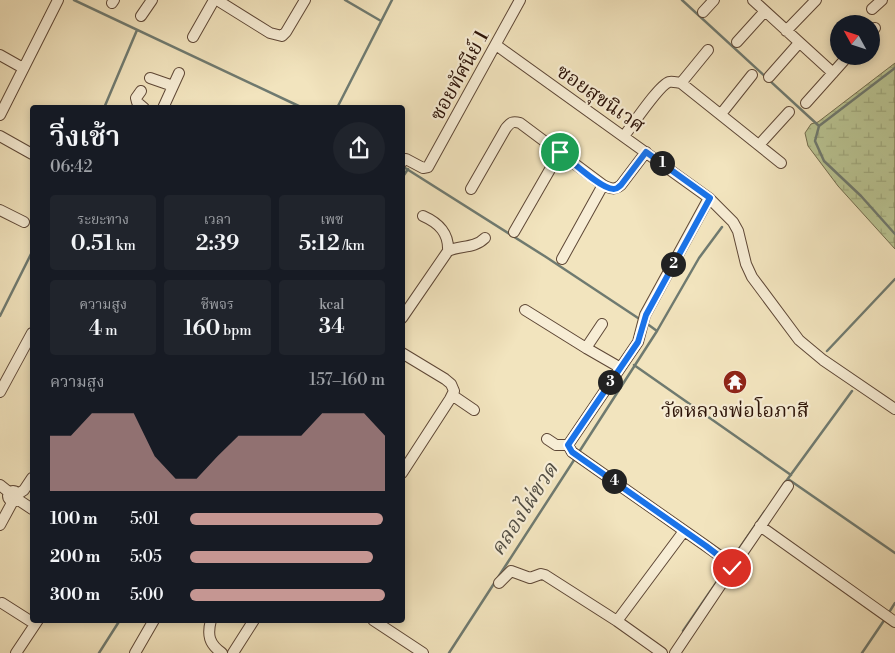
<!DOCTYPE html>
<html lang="th">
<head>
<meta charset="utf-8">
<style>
	:root { --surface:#171b24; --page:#20242c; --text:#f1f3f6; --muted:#9ea1a6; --accent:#c59692 }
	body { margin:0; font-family:"Libre Bodoni","Noto Serif Thai",serif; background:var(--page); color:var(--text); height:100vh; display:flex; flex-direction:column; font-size:19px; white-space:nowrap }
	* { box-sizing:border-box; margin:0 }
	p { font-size:16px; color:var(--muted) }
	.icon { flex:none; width:28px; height:28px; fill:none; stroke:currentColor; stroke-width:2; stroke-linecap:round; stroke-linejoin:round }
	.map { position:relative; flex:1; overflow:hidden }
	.details { position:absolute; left:30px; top:105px; width:375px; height:518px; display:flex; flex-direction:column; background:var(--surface); border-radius:5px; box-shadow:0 2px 8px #0003 }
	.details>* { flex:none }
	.needle { width:32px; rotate:310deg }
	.tools { position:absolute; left:830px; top:15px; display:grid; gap:10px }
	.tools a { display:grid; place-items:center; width:50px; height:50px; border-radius:50%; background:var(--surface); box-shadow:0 2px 8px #0003; font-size:25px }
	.pin { position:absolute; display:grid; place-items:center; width:42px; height:42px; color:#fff; margin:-21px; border:2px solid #fff; border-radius:50%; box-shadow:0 1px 5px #0007 }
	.km { position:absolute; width:25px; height:25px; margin:-12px; border-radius:50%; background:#222; color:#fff; font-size:14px; line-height:25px; text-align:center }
	.round { display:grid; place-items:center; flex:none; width:52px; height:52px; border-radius:26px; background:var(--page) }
	.head { display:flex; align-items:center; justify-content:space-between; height:85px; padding:0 20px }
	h1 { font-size:28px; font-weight:600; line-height:38px }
	.metrics { display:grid; grid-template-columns:repeat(3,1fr); gap:8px; height:85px; padding:5px 20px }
	.metrics div { display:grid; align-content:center; border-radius:5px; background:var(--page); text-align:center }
	.metrics b { font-size:21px; font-weight:600 }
	.metrics small { font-size:14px; font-weight:400 }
	.metrics p { font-size:14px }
	.chart { height:140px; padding:10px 20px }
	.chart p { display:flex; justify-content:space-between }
	.chart svg { width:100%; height:90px; margin-top:5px; fill:var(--accent); opacity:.7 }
	ul { padding:0 20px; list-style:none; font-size:16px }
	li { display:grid; grid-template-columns:80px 60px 1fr; align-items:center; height:38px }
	li i { height:12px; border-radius:6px; background:var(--accent) }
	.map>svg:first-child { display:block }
	.wetland { fill:url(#wetland-marsh); stroke:#726c4e }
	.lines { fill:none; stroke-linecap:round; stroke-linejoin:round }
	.stream { stroke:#6f7a70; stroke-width:2.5 }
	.minor-casing { stroke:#5e4736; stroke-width:12 }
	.minor { stroke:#f7edd5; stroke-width:10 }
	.route-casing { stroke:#fff; stroke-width:10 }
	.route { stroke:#1a73e8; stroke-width:6 }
	.labels { text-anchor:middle; stroke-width:4.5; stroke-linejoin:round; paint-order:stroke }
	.street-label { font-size:20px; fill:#2c1308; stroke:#f7edd5 }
	.poi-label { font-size:20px; fill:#2c1308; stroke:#f7edd5 }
	.water-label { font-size:21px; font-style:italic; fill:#534f45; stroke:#f7edd5 }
</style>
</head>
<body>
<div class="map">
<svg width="895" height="653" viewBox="0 0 895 653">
	<defs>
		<pattern id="wetland-marsh" width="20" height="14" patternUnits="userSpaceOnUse" patternTransform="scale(1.25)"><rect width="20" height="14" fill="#b9c493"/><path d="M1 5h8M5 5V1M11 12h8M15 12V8" fill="none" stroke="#9fa87d"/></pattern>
	</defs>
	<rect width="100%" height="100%" fill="#f2e4be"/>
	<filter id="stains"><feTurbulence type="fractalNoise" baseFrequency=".004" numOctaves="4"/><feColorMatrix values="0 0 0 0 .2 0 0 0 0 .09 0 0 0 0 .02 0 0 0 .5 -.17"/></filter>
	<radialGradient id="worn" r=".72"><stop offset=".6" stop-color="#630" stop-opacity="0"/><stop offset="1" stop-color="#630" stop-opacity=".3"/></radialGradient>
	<path class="wetland" d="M895 63V249L838 186 808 146 805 133 811 124 818 122Z"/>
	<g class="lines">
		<path class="stream" d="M74 0 303 108
			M345 0 381 21
			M682 0 819 126 815 141 824 161 861 196 895 234
			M104 108 137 30
			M337 108 392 0
			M819 126 895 68
			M402 166 546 257 641 320
			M402 178 408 169
			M0 316 32 252
			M646 323 657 331
			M827 351 895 279
			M634 365 791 475
			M579 452 657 331 699 258 722 227
			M788 479 895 553
			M784 484 852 391
			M730 562 765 511
			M888 614 895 603
			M683 631 727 567
			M99 653 120 620
			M449 653 576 457
			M862 653 885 619"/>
		<g class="minor-casing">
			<path id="minor" d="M217 0 270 33 282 36 286 32 305 0
				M753 0 833 73
				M112 3 114 0
				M872 9 882 0
				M703 12 714 0
				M141 16 152 0
				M786 31 816 0
				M871 32 875 28
				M193 37 214 0
				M737 42 765 11
				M496 45 709 198 733 222 738 231 746 264 752 277 799 340 823 360 895 409
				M0 55 23 68
				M769 77 799 43
				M150 78 173 86
				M681 83 708 50
				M141 91 136 98 137 102 144 108
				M806 103 848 56
				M163 108 179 73
				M721 114 752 75
				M0 115 58 0
				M0 136 32 154
				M624 136C632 126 659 85 669 82 673 81 678 83 681 83L781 163
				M759 145 789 112
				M402 162 406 159 423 168 428 167 520 0
				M471 189 506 128C511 122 513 121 520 123L603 185C611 189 615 190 621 185L646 152
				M0 210 24 222
				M423 216C439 223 449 233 448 251
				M514 232 560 152
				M562 259 603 185
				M525 310 586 348 619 367
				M402 318 448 251C460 245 474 249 485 238
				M586 348 602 324
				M402 353 445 379 451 384 454 391 450 399 402 473
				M0 392 32 333
				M452 395 474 410
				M547 439 556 445H568
				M0 485 10 493
				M8 496a5 5 0 1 1 10 0a5 5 0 1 1-10 0Z
				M18 494 24 490 32 478
				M17 499 32 509
				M0 525 13 501
				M760 526 895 622
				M732 568 788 486
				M499 583 511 571 530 578 541 574 545 575 617 621
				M2 603 35 624
				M211 620C207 635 209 644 222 653
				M373 620 423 653
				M16 653 38 620
				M135 653 154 620
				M233 653 254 620
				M662 653 617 621 684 531
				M675 653 732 568 727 561 706 546 572 452 568 445 638 342 645 315 709 198"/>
		</g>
		<use href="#minor" class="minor"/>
	</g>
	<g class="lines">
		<g class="route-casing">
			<path id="route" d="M560 152C570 160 602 190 614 189 618 189 618 187 621 185L646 152 710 198 646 315 638 342 568 445 572 452 706 546 727 562 732 568"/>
		</g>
		<use href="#route" class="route"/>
	</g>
	<defs>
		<g id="temple-disc" transform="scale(1.25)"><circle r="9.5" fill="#8f2418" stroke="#f7edd5"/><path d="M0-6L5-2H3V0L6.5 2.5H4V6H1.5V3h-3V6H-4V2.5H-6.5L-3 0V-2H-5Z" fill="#fff"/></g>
	</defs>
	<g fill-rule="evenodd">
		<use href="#temple-disc" x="735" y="382"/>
	</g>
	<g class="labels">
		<g class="street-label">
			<text transform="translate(459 75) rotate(-61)" y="7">ซอยทัศนีย์ 1</text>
			<text transform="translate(601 98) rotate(35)" y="7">ซอยสุขนิเวศ</text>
		</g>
		<g class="poi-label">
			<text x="735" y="417">วัดหลวงพ่อโอภาสี</text>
		</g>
		<g class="water-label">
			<text transform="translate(524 509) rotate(-57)" y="7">คลองไผ่ขวด</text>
		</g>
	</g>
	<rect width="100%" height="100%" filter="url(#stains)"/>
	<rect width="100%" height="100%" fill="url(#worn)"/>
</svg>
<div class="tools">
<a><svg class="needle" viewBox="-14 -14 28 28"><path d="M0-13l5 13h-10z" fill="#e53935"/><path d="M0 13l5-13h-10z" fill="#9ea1a6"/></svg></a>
</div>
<div class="pin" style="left:560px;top:152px;background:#1e9e55"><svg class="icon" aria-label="arrive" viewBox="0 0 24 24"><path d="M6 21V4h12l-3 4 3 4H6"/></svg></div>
<div class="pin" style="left:732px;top:568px;background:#d93025"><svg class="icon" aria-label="check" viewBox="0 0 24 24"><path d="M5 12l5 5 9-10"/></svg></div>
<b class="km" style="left:662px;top:163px">1</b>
<b class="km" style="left:673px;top:264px">2</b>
<b class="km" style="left:610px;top:382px">3</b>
<b class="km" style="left:614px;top:481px">4</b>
<section class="details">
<div class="head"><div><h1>วิ่งเช้า</h1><p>06:42</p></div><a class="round"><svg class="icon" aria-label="share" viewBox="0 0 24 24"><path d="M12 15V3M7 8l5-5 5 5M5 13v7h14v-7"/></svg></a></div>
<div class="metrics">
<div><p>ระยะทาง</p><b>0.51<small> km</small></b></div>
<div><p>เวลา</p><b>2:39</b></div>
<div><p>เพซ</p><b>5:12<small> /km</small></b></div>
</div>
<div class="metrics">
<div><p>ความสูง</p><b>4<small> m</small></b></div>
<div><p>ชีพจร</p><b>160<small> bpm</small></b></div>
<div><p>kcal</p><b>34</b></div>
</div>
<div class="chart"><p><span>ความสูง</span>157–160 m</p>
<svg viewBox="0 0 160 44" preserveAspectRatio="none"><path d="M0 44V17L10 17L20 6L30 6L40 6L50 27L60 38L70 38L80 27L90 17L100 17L110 17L120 17L130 6L140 6L150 6L160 17V44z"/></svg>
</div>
<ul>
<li><b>100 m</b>5:01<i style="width:99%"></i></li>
<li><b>200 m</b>5:05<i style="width:94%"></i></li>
<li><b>300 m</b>5:00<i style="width:100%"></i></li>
</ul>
</section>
</div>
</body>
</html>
